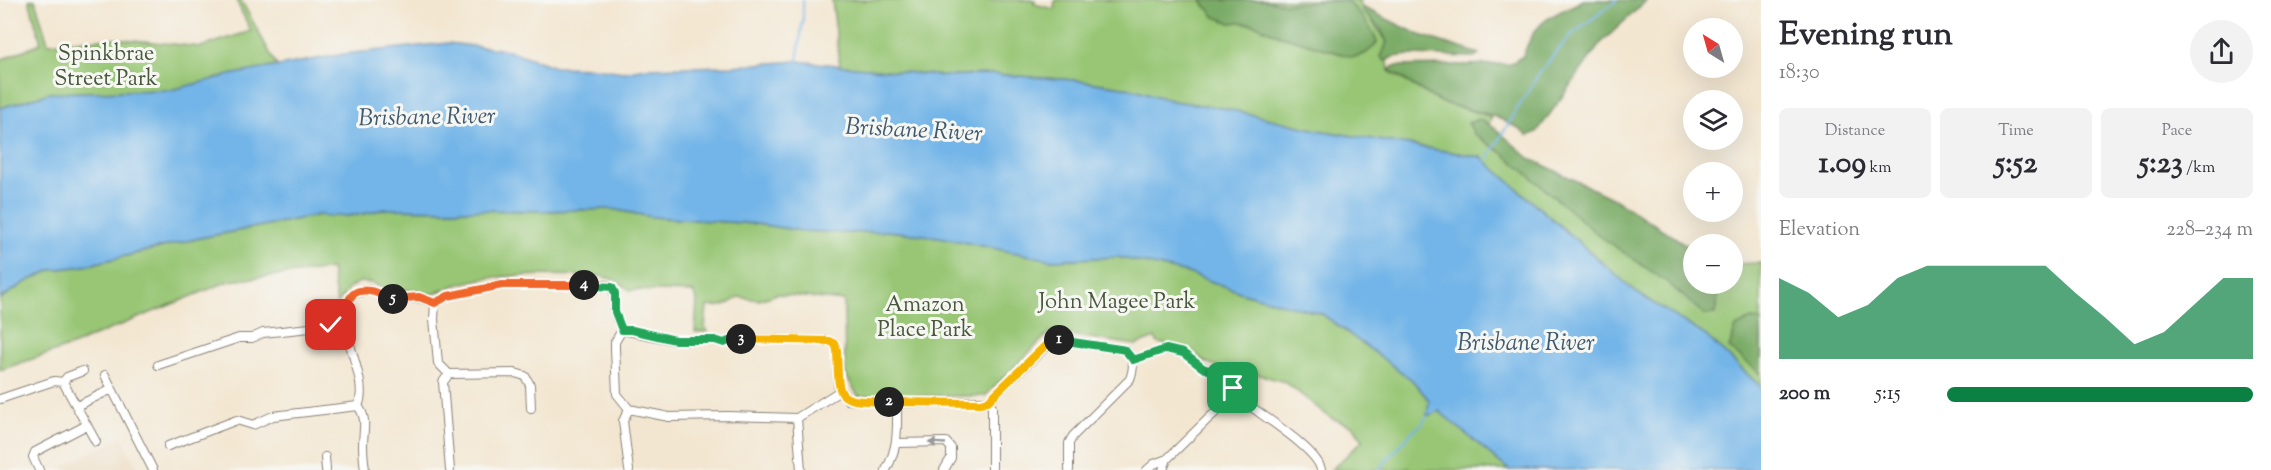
<!DOCTYPE html>
<html lang="en">
<head>
<meta charset="utf-8">
<style>
	:root { --surface:#fff; --page:#f2f2f3; --text:#2b2b33; --muted:#7c7c81; --accent:#0b8043 }
	body { margin:0; font-family:"Sorts Mill Goudy",serif; background:var(--page); color:var(--text); height:100vh; display:flex; flex-direction:column; font-size:22px; white-space:nowrap }
	* { box-sizing:border-box; margin:0 }
	p { font-size:20px; color:var(--muted) }
	.icon { flex:none; width:33px; height:33px; fill:none; stroke:currentColor; stroke-width:2; stroke-linecap:round; stroke-linejoin:round }
	.map { position:relative; flex:1; overflow:hidden }
	.details { display:flex; flex-direction:column; background:var(--surface); width:510px }
	.details>* { flex:none }
	.needle { width:39px; rotate:323deg }
	.buttons { position:absolute; left:1683px; top:18px; display:grid; gap:12px }
	.buttons a { display:grid; place-items:center; width:60px; height:60px; border-radius:50%; background:var(--surface); box-shadow:0 6px 24px #0002; font-size:30px }
	.pin { position:absolute; display:grid; place-items:center; width:51px; height:51px; color:#fff; margin:-26px; border-radius:12px; box-shadow:0 3px 9px #0006 }
	.km { position:absolute; width:30px; height:30px; margin:-15px; border-radius:50%; background:#222; color:#fff; font-size:16px; line-height:30px; text-align:center }
	.round { display:grid; place-items:center; flex:none; width:63px; height:63px; border-radius:32px; background:var(--page) }
	.head { display:flex; align-items:center; justify-content:space-between; height:102px; padding:0 18px }
	h1 { font-size:33px; font-weight:800; line-height:45px }
	.stats { display:grid; grid-template-columns:repeat(3,1fr); gap:9px; height:102px; padding:6px 18px }
	.stats div { display:grid; align-content:center; border-radius:9px; background:var(--page); text-align:center }
	.stats b { font-size:30px; font-weight:800 }
	.stats small { font-size:16px; font-weight:400 }
	.stats p { font-size:16px }
	.chart { height:168px; padding:12px 18px }
	.chart p { display:flex; justify-content:space-between }
	.chart svg { width:100%; height:108px; margin-top:6px; fill:var(--accent); opacity:.7 }
	ul { padding:0 18px; list-style:none; font-size:20px }
	li { display:grid; grid-template-columns:96px 72px 1fr; align-items:center; height:45px }
	li i { height:15px; border-radius:8px; background:var(--accent) }
	main { display:flex; flex:1; min-height:0 }
	.map>svg:first-child { display:block }
	.built { fill:#ecd8ba }
	.green { fill:#98c675; stroke:#5a7148; stroke-width:1.5 }
	.forest { fill:#7aab66; stroke:#4b6441; stroke-width:1.5 }
	.water { fill:#73b5e8; stroke:#486882; stroke-width:1.5 }
	.lines { fill:none; stroke-linecap:round; stroke-linejoin:round }
	.stream { stroke:#73b5e8; stroke-width:2 }
	.minor-casing { stroke:#888176; stroke-width:10 }
	.minor { stroke:#fff; stroke-width:8 }
	.oneway { fill:#999 }
	.split-1-casing { stroke:#fff; stroke-width:12 }
	.split-2-casing { stroke:#fff; stroke-width:12 }
	.split-3-casing { stroke:#fff; stroke-width:12 }
	.split-4-casing { stroke:#fff; stroke-width:12 }
	.split-5-casing { stroke:#fff; stroke-width:12 }
	.split-6-casing { stroke:#fff; stroke-width:12 }
	.split-1 { stroke:#22a559; stroke-width:8 }
	.split-2 { stroke:#f5b400; stroke-width:8 }
	.split-3 { stroke:#f5b400; stroke-width:8 }
	.split-4 { stroke:#22a559; stroke-width:8 }
	.split-5 { stroke:#f0652b; stroke-width:8 }
	.split-6 { stroke:#f0652b; stroke-width:8 }
	.labels { text-anchor:middle; stroke-width:6; stroke-linejoin:round; paint-order:stroke }
	.park-label { font-size:22px; fill:#47583b; stroke:#f6f6f2 }
	.water-label { font-size:24px; font-style:italic; fill:#3f596e; stroke:#f6f6f2 }
</style>
</head>
<body>
<main>
<div class="map">
<svg width="1761" height="470" viewBox="0 0 1761 470">
	<rect width="100%" height="100%" fill="#f6f6f2"/>
	<filter id="ink" filterUnits="userSpaceOnUse"><feTurbulence type="fractalNoise" baseFrequency=".0167" numOctaves="2"/><feDisplacementMap in="SourceGraphic" scale="12" xChannelSelector="R" yChannelSelector="G"/><feConvolveMatrix kernelMatrix="1 2 1 2 8 2 1 2 1" color-interpolation-filters="sRGB"/></filter>
	<filter id="wash" filterUnits="userSpaceOnUse"><feTurbulence type="fractalNoise" baseFrequency=".008" numOctaves="4" result="noise"/><feDisplacementMap in="SourceGraphic" scale="24" xChannelSelector="R" yChannelSelector="G"/><feGaussianBlur stdDeviation="1.35" result="paint"/><feColorMatrix in="noise" values="0 0 0 0 0 0 0 0 0 0 0 0 0 0 0 0 0 1.4 0 .05"/><feComposite in="paint" operator="in"/></filter>
	<g filter="url(#wash)">
		<rect width="100%" height="100%" fill="#f3e6d0"/>
		<path class="built" d="M122 437 139 470H66L64 466Z"/>
		<path class="green" d="M29 0H35L48 43 115 38 201 47 251 31 236 0H241L277 66 171 90 50 93 0 108V60L41 43Z
			M832 0H1035L1034 4 1054 9 1055 0H1360L1359 3 1386 40 1389 71 1440 102 1492 117 1488 126 1539 171 1693 248 1694 284H1732L1733 264 1761 263V387L1705 335 1637 293 1481 157 1317 130 1223 108 1173 101 1130 88 1074 80 990 74 944 76 840 66Z
			M383 209 543 211 612 209 652 217 756 224 803 231 847 233 889 231 939 237 1051 260 1118 257 1188 273 1246 294 1322 314 1412 380 1439 411 1509 470H1411L1408 467 1404 470H1331L1363 440 1353 426 1331 418 1285 382 1253 373 1242 376 1205 362 1190 350 1158 343 1155 338 1136 345 1050 332 985 396H858L845 374 844 301 777 294 759 300 739 297C728 305 720 308 707 306L705 328 708 332H695L697 300 693 292 630 290 615 280 601 276C546 276 482 269 432 295L416 290 390 291 371 283 359 282 349 288 337 304 331 269 229 281 84 340 77 344 0 370V299L26 282 51 270 84 266 200 238 319 215C342 218 361 216 383 209Z"/>
		<path class="forest" d="M1201 0C1222 0 1245 0 1266 0 1270 1 1275 3 1279 3 1296 5 1328 0 1344 0 1354 4 1375 32 1377 43 1370 51 1363 57 1352 57L1278 35 1256 25 1240 22 1231 23 1215 17Z
			M1584 0H1647L1600 44 1537 132 1528 136 1516 127 1494 116 1440 102 1389 70 1394 66 1510 64 1523 56C1536 18 1550 17 1584 0Z
			M1364 8 1420 35 1479 54 1474 57 1409 55 1393 57 1385 61 1381 57 1387 42 1380 28 1363 12 1362 9Z
			M1479 119 1495 128 1529 158 1616 200 1693 249 1694 284H1719L1715 314 1705 315 1668 283 1601 237 1504 154 1475 135 1468 123Z
			M1751 319 1761 320V374L1729 348 1736 327Z"/>
		<path class="water" d="M448 43 508 50 555 67 594 68 624 72 646 68 732 66 797 61 944 76 990 74 1074 80 1130 88 1173 101 1223 108 1317 130 1481 157 1637 293 1705 335 1761 387V470H1509L1439 411 1427 416 1429 400 1412 380 1322 314 1246 294 1188 273 1118 257 1051 260 939 237 889 231 847 233 803 231 756 224 652 217 612 209 543 211 383 209C361 216 342 218 319 215L200 238 84 266 51 270 26 282 0 299V108L50 93 171 90 234 74 344 54Z"/>
		<g class="lines">
			<path class="stream" d="M797 61 803 20V0
				M1486 161 1539 73 1570 36 1617 0
				M1378 470 1412 432 1421 425 1427 416"/>
		</g>
	</g>
	<g filter="url(#ink)">
		<g class="lines">
			<g class="minor-casing">
				<path id="minor" d="M435 303 434 319 438 363 449 374 515 373 525 376 530 385 531 408
					M622 330 674 340H715L724 343 736 338 829 341 835 344 837 350 838 386 848 400 912 403 988 401 1054 339 1125 350C1135 359 1134 368 1130 379L1073 436 1069 443V470
					M1133 360 1166 349 1183 353 1203 367 1227 377C1232 384 1234 392 1240 398 1257 413 1318 449 1321 470
					M158 365 239 338H252L263 333 347 324
					M449 374 443 382 450 470
					M105 375 153 470
					M63 382 96 442
					M0 399 54 381 63 382 67 377 83 371
					M988 401 992 407V470
					M77 406 112 389
					M629 409 669 417 728 416 797 418 801 470
					M797 418 840 391
					M897 443 946 442 951 448V458L944 470
					M168 446 237 420 253 425 273 416 358 406
					M325 457 326 470
					M39 470 33 457 35 452 87 425
					M365 470C364 462 363 453 363 445 363 430 368 419 358 406 372 377 328 322 353 294L369 290 390 299 419 298 435 303 448 296 502 285H606C620 290 612 304 616 316 617 321 621 324 622 330L615 342V348L617 394 629 409 623 421 629 470
					M886 470C899 446 897 429 897 402
					M1147 470 1154 464 1167 459 1208 419 1236 394
					M1163 470 1167 459"/>
			</g>
			<use href="#minor" class="minor"/>
		</g>
		<defs><path id="oneway-solid" d="M-6-.8H1V-3.2L6.5 0L1 3.2V.8H-6Z" transform="scale(1.5)"/></defs>
		<use class="oneway" href="#oneway-solid" transform="translate(937 443) rotate(-177)"/>
	</g>
	<g class="lines" filter="url(#ink)">
		<g class="split-1-casing">
			<path id="split-1" d="M1059 340 1120 349 1125 350 1133 360 1166 349 1183 353 1203 368 1227 377 1233 388"/>
		</g>
		<g class="split-2-casing">
			<path id="split-2" d="M889 402 981 403 988 401 1049 342 1059 340"/>
		</g>
		<g class="split-3-casing">
			<path id="split-3" d="M741 339 829 341 835 344 837 350C839 403 835 400 889 402"/>
		</g>
		<g class="split-4-casing">
			<path id="split-4" d="M584 285 612 287 615 293V312L622 330H632L675 340H715L724 343 736 338 741 339"/>
		</g>
		<g class="split-5-casing">
			<path id="split-5" d="M393 299 419 297 435 303 448 296 502 285H584"/>
		</g>
		<g class="split-6-casing">
			<path id="split-6" d="M331 325 347 324C346 308 346 287 370 291 378 292 385 298 393 299"/>
		</g>
		<use href="#split-1" class="split-1"/>
		<use href="#split-2" class="split-2"/>
		<use href="#split-3" class="split-3"/>
		<use href="#split-4" class="split-4"/>
		<use href="#split-5" class="split-5"/>
		<use href="#split-6" class="split-6"/>
	</g>
	<g class="labels">
		<g class="park-label">
			<text x="106" y="60">Spinkbrae<tspan x="106" dy="25">Street Park</tspan></text>
			<text x="1117" y="308">John Magee Park</text>
			<text x="925" y="311">Amazon<tspan x="925" dy="25">Place Park</tspan></text>
		</g>
		<g class="water-label">
			<text transform="translate(427 116) rotate(-1)" y="8">Brisbane River</text>
			<text transform="translate(914 129) rotate(3)" y="8">Brisbane River</text>
			<text x="1526" y="350">Brisbane River</text>
		</g>
	</g>
</svg>
<div class="buttons">
<a><svg class="needle" viewBox="-14 -14 28 28"><path d="M0-13l5 13h-10z" fill="#e53935"/><path d="M0 13l5-13h-10z" fill="#7c7c81"/></svg></a>
<a><svg class="icon" aria-label="layers" viewBox="0 0 24 24"><path d="M12 4l9 5-9 5-9-5zM3 14l9 5 9-5"/></svg></a>
<a>+</a>
<a>−</a>
</div>
<div class="pin" style="left:1233px;top:388px;background:#1e9e55"><svg class="icon" aria-label="arrive" viewBox="0 0 24 24"><path d="M6 21V4h12l-3 4 3 4H6"/></svg></div>
<div class="pin" style="left:331px;top:325px;background:#d93025"><svg class="icon" aria-label="check" viewBox="0 0 24 24"><path d="M5 12l5 5 9-10"/></svg></div>
<b class="km" style="left:1059px;top:340px">1</b>
<b class="km" style="left:889px;top:402px">2</b>
<b class="km" style="left:741px;top:339px">3</b>
<b class="km" style="left:584px;top:285px">4</b>
<b class="km" style="left:393px;top:299px">5</b>
</div>
<section class="details">
<div class="head"><div><h1>Evening run</h1><p>18:30</p></div><a class="round"><svg class="icon" aria-label="share" viewBox="0 0 24 24"><path d="M12 15V3M7 8l5-5 5 5M5 13v7h14v-7"/></svg></a></div>
<div class="stats">
<div><p>Distance</p><b>1.09<small> km</small></b></div>
<div><p>Time</p><b>5:52</b></div>
<div><p>Pace</p><b>5:23<small> /km</small></b></div>
</div>
<div class="chart"><p><span>Elevation</span>228–234 m</p>
<svg viewBox="0 0 160 44" preserveAspectRatio="none"><path d="M0 44V11L10 17L20 27L30 22L40 11L50 6L60 6L70 6L80 6L90 6L100 17L110 27L120 38L130 33L140 22L150 11L160 11V44z"/></svg>
</div>
<ul>
<li><b>200 m</b>5:15<i style="width:100%"></i></li>
</ul>
</section>
</main>
</body>
</html>
